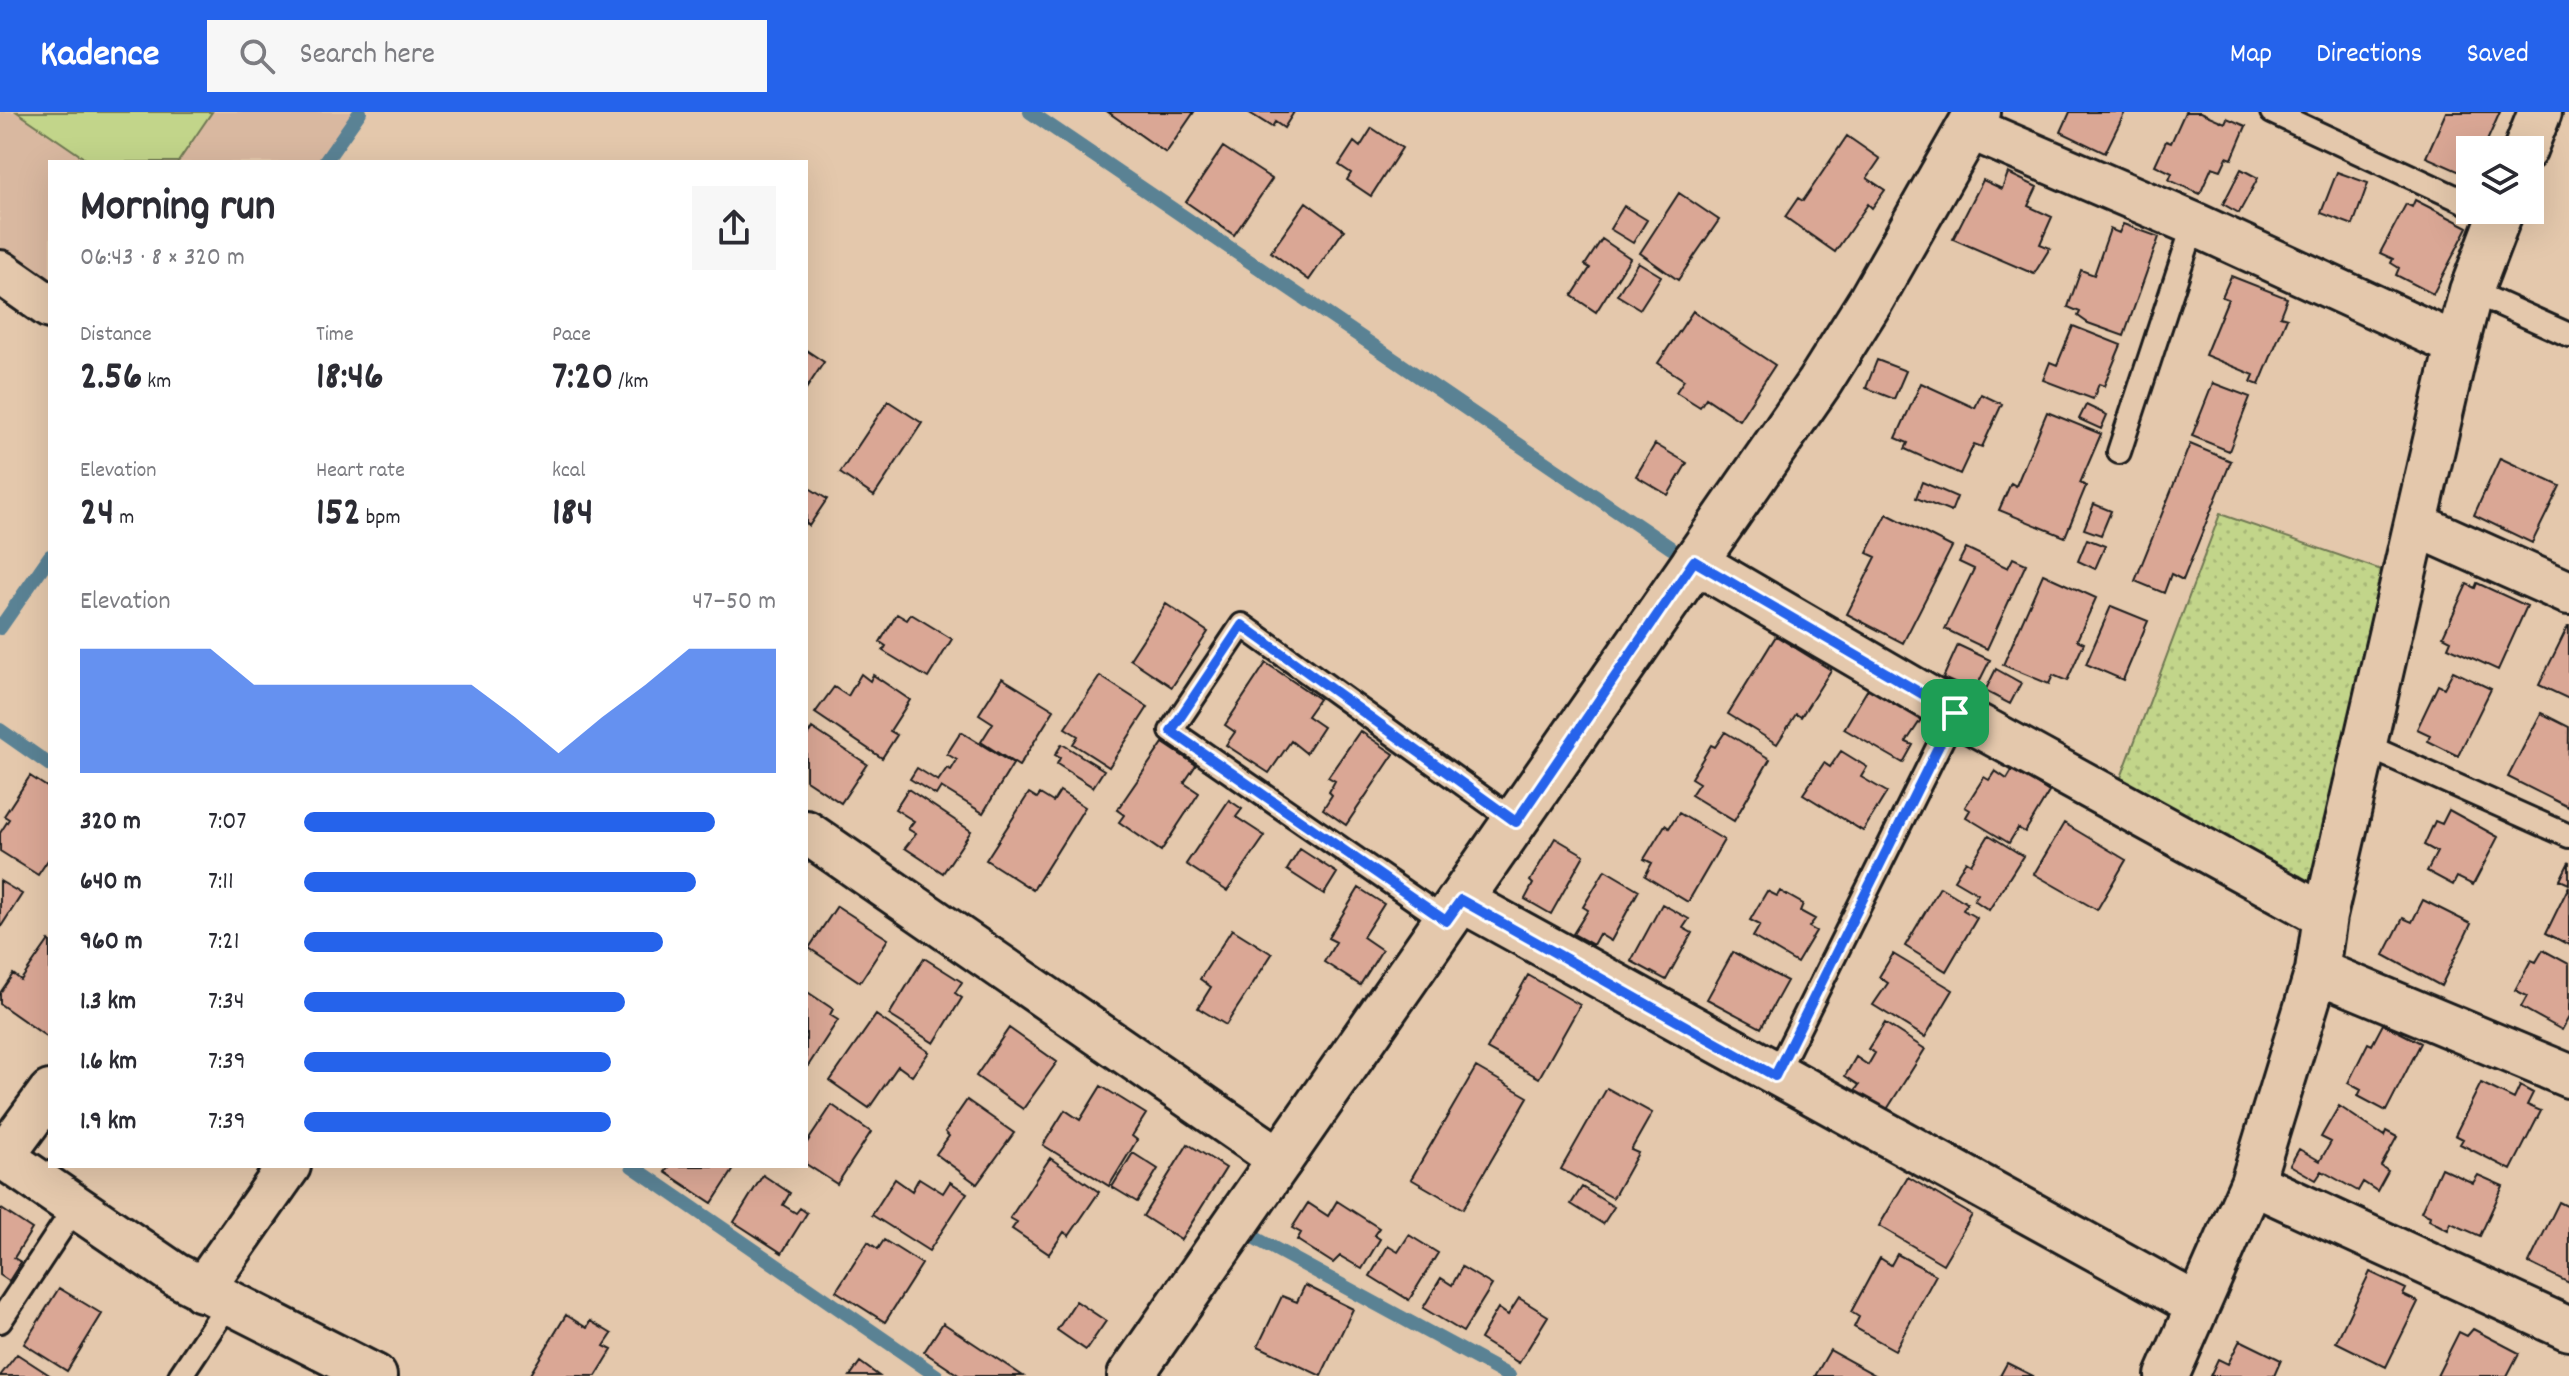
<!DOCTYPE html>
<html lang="en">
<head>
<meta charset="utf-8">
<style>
	:root { --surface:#fff; --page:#f7f7f7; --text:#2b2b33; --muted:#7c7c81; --accent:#2563eb }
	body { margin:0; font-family:Dekko,sans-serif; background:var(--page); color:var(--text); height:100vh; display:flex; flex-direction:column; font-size:30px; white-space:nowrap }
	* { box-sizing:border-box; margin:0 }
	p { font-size:26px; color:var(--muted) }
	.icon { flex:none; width:44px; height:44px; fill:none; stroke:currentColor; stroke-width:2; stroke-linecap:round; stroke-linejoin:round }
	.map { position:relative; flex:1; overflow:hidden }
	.details { position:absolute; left:48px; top:48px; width:760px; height:1008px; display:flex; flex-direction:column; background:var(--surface); border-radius:0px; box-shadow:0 8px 32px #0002 }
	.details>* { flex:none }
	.tools { position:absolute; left:2456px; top:24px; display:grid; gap:16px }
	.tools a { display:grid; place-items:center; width:88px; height:88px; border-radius:0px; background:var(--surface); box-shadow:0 8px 32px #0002; font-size:40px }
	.pin { position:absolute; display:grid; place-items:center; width:68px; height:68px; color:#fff; margin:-34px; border-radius:16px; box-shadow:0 4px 12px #0006 }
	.round { display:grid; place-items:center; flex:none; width:84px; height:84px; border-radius:0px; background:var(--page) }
	.summary { display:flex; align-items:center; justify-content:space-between; height:136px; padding:0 32px }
	h1 { font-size:44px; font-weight:700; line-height:60px }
	.figures { display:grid; grid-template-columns:repeat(3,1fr); gap:12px; height:136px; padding:8px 32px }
	.figures div { display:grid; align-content:center }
	.figures b { font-size:40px; font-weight:700 }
	.figures small { font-size:22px; font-weight:400 }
	.figures p { font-size:22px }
	.chart { height:224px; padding:16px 32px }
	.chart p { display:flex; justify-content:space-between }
	.chart svg { width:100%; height:144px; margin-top:8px; fill:var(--accent); opacity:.7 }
	ul { padding:0 32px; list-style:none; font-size:26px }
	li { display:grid; grid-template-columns:128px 96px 1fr; align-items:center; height:60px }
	li i { height:20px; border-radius:10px; background:var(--accent) }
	header { display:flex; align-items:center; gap:48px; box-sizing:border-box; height:112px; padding:0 40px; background:var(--accent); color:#fff }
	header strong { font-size:38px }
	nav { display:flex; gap:44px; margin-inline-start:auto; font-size:28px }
	.search { width:560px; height:72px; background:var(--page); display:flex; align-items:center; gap:20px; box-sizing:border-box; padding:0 28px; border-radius:0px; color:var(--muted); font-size:30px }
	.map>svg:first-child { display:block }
	.built { fill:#d9b8a0 }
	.grass { fill:url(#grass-dots); stroke:#6f7853; stroke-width:2 }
	.pitch { fill:#c2d58a; stroke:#6f7853; stroke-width:2 }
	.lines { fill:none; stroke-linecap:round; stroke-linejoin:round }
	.stream { stroke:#5a8294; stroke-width:14 }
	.building { fill:#daa795; stroke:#1c1c1c; stroke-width:2 }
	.service-casing { stroke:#1c1c1c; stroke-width:28 }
	.minor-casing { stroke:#1c1c1c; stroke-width:48 }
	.tertiary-casing { stroke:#1c1c1c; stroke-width:50 }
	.service { stroke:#e4c8ac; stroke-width:22 }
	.minor { stroke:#e4c8ac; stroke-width:42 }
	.tertiary { stroke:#e4c8ac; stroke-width:44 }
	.route-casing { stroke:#fff; stroke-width:16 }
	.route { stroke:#2563eb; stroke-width:10 }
</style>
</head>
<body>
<header>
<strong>Kadence</strong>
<div class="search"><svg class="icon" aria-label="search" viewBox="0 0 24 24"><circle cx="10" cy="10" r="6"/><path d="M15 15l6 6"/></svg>Search here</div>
<nav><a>Map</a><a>Directions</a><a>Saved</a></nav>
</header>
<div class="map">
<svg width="2569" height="1264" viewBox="0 0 2569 1264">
	<defs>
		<pattern id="grass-dots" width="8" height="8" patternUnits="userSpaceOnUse" patternTransform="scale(2)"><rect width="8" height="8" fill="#c2d58a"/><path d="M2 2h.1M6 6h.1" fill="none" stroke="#a6b676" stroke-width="1.8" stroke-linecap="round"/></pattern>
	</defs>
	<rect width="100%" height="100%" fill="#e4c8ac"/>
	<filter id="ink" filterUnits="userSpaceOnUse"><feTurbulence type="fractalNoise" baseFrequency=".0125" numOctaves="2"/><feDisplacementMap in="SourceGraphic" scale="16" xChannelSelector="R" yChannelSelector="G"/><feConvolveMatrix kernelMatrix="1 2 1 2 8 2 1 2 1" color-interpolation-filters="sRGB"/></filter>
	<g filter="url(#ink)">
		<path class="built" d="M0 0H361L326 50H50V175L0 139Z"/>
		<path class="grass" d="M2220 402 2390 461 2318 770 2301 774 2119 671Z"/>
		<path class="pitch" d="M17 0H212L178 50H90Z"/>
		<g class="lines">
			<path class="stream" d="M1030 0 1671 436
				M325 50 360 0
				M0 516 50 444
				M0 618 50 653
				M632 1054 937 1264
				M1255 1126 1509 1264"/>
		</g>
		<path class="building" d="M1108 0H1194L1166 41Z
			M1248 0H1294L1284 16 1275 10 1272 15Z
			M2070 0H2125L2105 41 2061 20Z
			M2185 0H2200L2225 11 2227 6 2246 14 2232 47 2227 45 2221 58 2212 55 2200 82 2169 68 2172 61 2155 53 2166 29 2171 31Z
			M2446 0H2500L2483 38H2470L2460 60 2426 45Z
			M1372 16 1402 36 1371 84 1347 68 1351 61 1339 53 1354 30 1360 35Z
			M1847 24 1880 47 1867 66 1885 78 1872 96 1868 92 1835 140 1785 105 1798 86 1803 89Z
			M1223 35 1272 67 1234 123 1186 90Z
			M2241 57 2258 66 2239 101 2223 92Z
			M2337 60 2368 71 2353 113 2321 101Z
			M2008 61 2037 75 2028 94 2052 105 2040 132 2050 136 2034 162 1953 127 1983 68 2002 77Z
			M1679 81 1719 108 1678 168 1640 141Z
			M2415 88 2468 115 2433 182 2396 163 2399 156 2391 151 2393 147 2380 141 2406 92 2412 95Z
			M1306 90 1344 118 1309 168 1271 140Z
			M1624 94 1647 108 1633 131 1610 117Z
			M2123 112 2159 125 2124 224 2088 211 2078 204 2080 200 2068 195 2081 158 2094 163 2110 117 2119 121Z
			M1602 127 1630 146 1596 200 1572 184 1590 156 1585 153Z
			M1638 150 1661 164 1640 197 1617 183Z
			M2231 164 2287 186 2280 204 2287 206 2259 273 2251 270 2254 263 2205 243 2228 187 2222 185Z
			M1693 199 1775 253 1739 308 1706 286 1700 295 1676 280 1684 268 1658 251Z
			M2073 214 2121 233 2104 274 2099 272 2093 287 2043 268 2050 250 2057 253Z
			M806 238 824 250 806 277Z
			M1877 248 1906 259 1894 287 1866 276Z
			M1921 271 1975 296 1981 282 2002 292 1982 335 1974 332 1960 362 1905 337 1908 331 1896 326Z
			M2213 271 2250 285 2229 339 2192 324Z
			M888 289 922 311 874 384 840 361Z
			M2086 293 2107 303 2101 317 2079 307Z
			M2047 300 2101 322 2080 371 2086 374 2065 425 1999 398 2011 371 2016 374Z
			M1655 332 1687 351 1668 383 1636 364Z
			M2190 332 2231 349 2183 468 2171 462 2164 481 2135 469Z
			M2500 346 2560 374 2532 431 2474 403Z
			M1922 370 1957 385 1951 400 1916 386Z
			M806 374 827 387 809 414 806 411Z
			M2094 392 2111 399 2101 423 2084 417Z
			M1887 402 1952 435 1903 531 1847 502 1876 445 1867 441Z
			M2087 427 2105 434 2095 457 2078 449Z
			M1966 436 2008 456 2013 446 2026 452 1987 537 1945 517 1974 457 1959 450Z
			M2043 462 2096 486 2077 528 2084 531 2067 569 2053 563 2049 572 2003 553Z
			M2477 471 2527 494 2498 558 2448 535 2451 528 2443 524 2467 472 2475 476Z
			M1166 492 1208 520 1172 575 1130 547Z
			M2111 494 2148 509 2123 568 2086 552Z
			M897 502 907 508 911 502 952 527 928 566 883 539 886 534 880 530Z
			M2568 514H2569V587L2539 573Z
			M1776 524 1831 558 1801 605 1796 602 1777 632 1728 602Z
			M1958 533 1990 548 1974 580 1943 566Z
			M1266 551 1319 587 1307 604 1323 615 1306 641 1291 629 1269 661 1226 633 1235 620 1225 613Z
			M1996 557 2021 571 2010 592 1985 579Z
			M2453 559 2491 577 2458 644 2428 629 2430 623 2417 617 2438 573 2444 576Z
			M861 562 870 569 873 563 910 588 890 619 897 623 882 646 815 601 834 575 848 584Z
			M1100 564 1148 595 1109 655 1073 632 1078 624 1065 616Z
			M1002 566 1054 598 1019 654 981 630 993 611 979 602Z
			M1869 575 1922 606 1906 630 1913 633 1903 651 1844 617Z
			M2541 601 2569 615 2568 695 2508 665Z
			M812 616 867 652 841 691 806 668V626Z
			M1360 619 1394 642 1346 713 1323 697 1332 683 1329 680 1335 669 1328 665Z
			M961 620 1013 652 983 701 941 675 936 683 910 667 917 656 938 669 947 656 951 658 957 648 947 642Z
			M1725 620 1770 647 1734 709 1691 683 1699 671 1691 666 1711 633 1715 635Z
			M1163 631 1196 653 1184 671 1199 681 1161 739 1119 710 1124 703 1117 698Z
			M1062 632 1104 658 1093 675 1057 652 1060 646 1055 643Z
			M1841 639 1867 655 1861 665 1887 680 1863 719 1803 682 1824 651 1830 655Z
			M2013 657 2049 680 2025 720 2018 716 2009 731 1966 705 1970 698 1965 695 1984 665 1989 668 1995 659 2007 667Z
			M30 664 50 677V745L38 763 0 739V721L9 707 4 704Z
			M908 677 971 719 943 761 905 736 916 722 908 717 914 709 895 697Z
			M1060 679 1085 695 1033 778 986 748 1029 681 1037 686 1040 682 1053 690Z
			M1229 688 1242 697 1236 705 1265 724 1227 779 1186 752Z
			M2449 698 2498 725 2473 773 2457 765 2453 773 2427 759 2437 740 2424 733 2435 709 2442 712Z
			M1679 701 1724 728 1688 790 1645 764 1652 751 1644 747 1665 713 1669 716Z
			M2064 711 2126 748 2097 798 2034 762Z
			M1989 723 2023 744 1989 798 1974 788 1978 782 1954 768 1966 749 1971 752Z
			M1555 726 1584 743 1551 802 1525 787 1533 772 1530 769Z
			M1300 737 1337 761 1324 782 1287 758Z
			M2569 750V772L2560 768Z
			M1605 758 1639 778 1611 829 1599 822 1593 833 1573 822 1588 798 1583 795Z
			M0 769 22 782 0 816Z
			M2569 774V833L2546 821Z
			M1940 775 1967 791 1963 798 1977 806 1946 859 1905 834Z
			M1359 776 1384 792 1363 825 1382 838 1360 873 1324 850 1336 830 1328 826Z
			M1767 779 1777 784 1780 779 1803 792 1800 799 1815 807 1809 815 1816 819 1797 851 1753 825 1760 813 1750 808Z
			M2423 788 2471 812 2441 874 2384 843 2403 806 2412 810Z
			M1662 792 1689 807 1683 816 1692 821 1666 868 1631 849Z
			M837 794 888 827 860 870 809 836Z
			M1232 817 1272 842 1226 913 1198 896 1211 875 1200 867Z
			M49 828 50 829V927L0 892V881L13 862 21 868Z
			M2543 838 2569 852V905L2562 918 2521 895 2527 884 2515 878 2531 848 2536 850Z
			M1733 840 1787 869 1761 916 1707 887Z
			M1893 842 1953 878 1925 925 1873 893 1888 871 1879 865Z
			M924 846 962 870 955 881 962 886 934 931 889 903Z
			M1528 863 1580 893 1539 966 1487 937Z
			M806 879 833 897 830 903 838 908 806 957Z
			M876 903 929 940 912 964 898 954 869 996 830 969Z
			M1885 911 1925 937 1886 999 1854 980 1859 973 1845 964 1856 945 1868 953 1875 941 1868 937Z
			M2383 912 2421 931 2386 999 2358 984 2361 978 2348 971 2368 931 2372 933Z
			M1009 916 1057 950 1023 997 976 964Z
			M1476 955 1528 985 1463 1097 1411 1067Z
			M2481 971 2514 987 2520 974 2533 981 2527 993 2541 999 2511 1058 2460 1032 2463 1027 2455 1023Z
			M1101 974 1146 1002 1132 1024 1137 1028 1109 1074 1043 1033 1065 998 1080 1008Z
			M1607 976 1652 1001 1631 1038 1638 1041 1613 1086 1561 1057Z
			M967 988 1014 1021 977 1072 936 1042 949 1024 945 1020Z
			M832 993 871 1020 837 1072 806 1052V1032Z
			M2339 994 2384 1024 2386 1019 2397 1025 2381 1054 2388 1059 2377 1079 2363 1070 2358 1079 2322 1059 2316 1068 2290 1053 2299 1037 2320 1049 2331 1030 2321 1025Z
			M1188 1032 1226 1056 1181 1128 1143 1104Z
			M1133 1041 1158 1057 1137 1090 1112 1075Z
			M1050 1046 1099 1080 1069 1124 1064 1120 1049 1142 1012 1117 1017 1110 1010 1106Z
			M670 1054H736L712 1091 665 1060Z
			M2441 1056 2473 1071 2478 1063 2503 1074 2480 1124 2451 1111 2448 1118 2429 1108 2430 1104 2421 1100Z
			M763 1063 790 1081 783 1093 796 1101 800 1096 807 1101 782 1141 734 1110Z
			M1908 1065 1972 1103 1943 1152 1879 1114Z
			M919 1066 943 1081 950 1070 967 1081 929 1139 872 1103 895 1067 912 1079Z
			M1582 1075 1614 1095 1603 1112 1571 1092Z
			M1337 1089 1379 1116 1374 1123 1380 1127 1362 1157 1340 1144 1333 1151 1297 1128 1301 1121 1292 1116 1308 1091 1328 1104Z
			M2559 1090 2569 1095V1171L2529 1151Z
			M0 1096 32 1117 14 1146 21 1150 9 1169 0 1163Z
			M1409 1123 1438 1141 1409 1188 1370 1164 1388 1134 1398 1140Z
			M884 1128 922 1152 885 1210 836 1179 868 1130 878 1137Z
			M1897 1142 1936 1163 1895 1238 1854 1215 1859 1205 1851 1200 1880 1146 1891 1153Z
			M1462 1155 1492 1173 1463 1220 1423 1196 1441 1166 1452 1173Z
			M2370 1160 2406 1177 2403 1183 2418 1190 2386 1255 2336 1230Z
			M1305 1173 1353 1197 1321 1264 1258 1234 1282 1184 1297 1190Z
			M59 1176 102 1202 67 1259 24 1232Z
			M1519 1186 1548 1204 1519 1251 1480 1227 1498 1196 1508 1203Z
			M1076 1189 1106 1209 1086 1238 1057 1218Z
			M566 1203 587 1216 590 1209 612 1222 604 1234 612 1238 596 1264H529Z
			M943 1211 1023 1264H960L924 1240Z
			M2473 1217 2519 1241 2507 1264H2437L2459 1220 2467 1224Z
			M2240 1228 2281 1248 2274 1264H2210L2218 1247 2228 1252Z
			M1830 1238 1877 1264H1815Z
			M17 1242 51 1264H0Z
			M860 1250 879 1264H850Z
			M2007 1251 2033 1264H2000Z"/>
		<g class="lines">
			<g class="service-casing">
				<path id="service" d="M2272 0 2470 92
					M2471 179 2569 223
					M2119 340 2194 112
					M2365 633 2569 724
					M1446 809 1171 619 1242 513 1516 710
					M1775 964 1955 601
					M0 1209 76 1094
					M180 1264 228 1192"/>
			</g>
			<g class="minor-casing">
				<path id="minor" d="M1970 16 2194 112 2457 233
					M2525 38 2540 0
					M0 160 50 195
					M2417 413 2569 481
					M1694 449 1955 601 2325 804
					M806 720 1281 1048
					M1461 788 2197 1193
					M2317 859 2569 964
					M0 1043 176 1163 375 1264
					M3 1044 50 980
					M2252 1071 2569 1217
					M202 1178 289 1054
					M2167 1264 2252 1071 2317 859 2325 804 2457 233 2471 179 2502 98"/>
			</g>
			<g class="tertiary-casing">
				<path id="tertiary" d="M1130 1264 1819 271 1871 188 1978 0"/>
			</g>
			<use href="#service" class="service"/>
			<use href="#minor" class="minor"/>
			<use href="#tertiary" class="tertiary"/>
		</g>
	</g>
	<g class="lines" filter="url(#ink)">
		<g class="route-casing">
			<path id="route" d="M1694 449 1955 601 1775 964 1461 788 1446 809 1171 619 1242 513 1516 710Z"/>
		</g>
		<use href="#route" class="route"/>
	</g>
</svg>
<div class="tools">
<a><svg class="icon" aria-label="layers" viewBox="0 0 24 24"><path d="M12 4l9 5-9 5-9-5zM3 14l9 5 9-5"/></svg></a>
</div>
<div class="pin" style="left:1955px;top:601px;background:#1e9e55"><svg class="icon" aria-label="arrive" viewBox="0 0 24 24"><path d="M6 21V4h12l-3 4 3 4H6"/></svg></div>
<section class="details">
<div class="summary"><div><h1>Morning run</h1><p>06:43 · 8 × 320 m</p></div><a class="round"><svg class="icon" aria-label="share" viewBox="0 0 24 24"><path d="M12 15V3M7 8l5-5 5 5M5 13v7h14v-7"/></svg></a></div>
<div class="figures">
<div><p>Distance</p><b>2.56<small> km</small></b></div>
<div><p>Time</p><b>18:46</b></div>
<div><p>Pace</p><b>7:20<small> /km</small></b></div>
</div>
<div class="figures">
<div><p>Elevation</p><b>24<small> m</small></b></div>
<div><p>Heart rate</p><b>152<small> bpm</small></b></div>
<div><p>kcal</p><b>184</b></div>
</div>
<div class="chart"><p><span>Elevation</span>47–50 m</p>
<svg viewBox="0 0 160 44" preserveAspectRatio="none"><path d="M0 44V6L10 6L20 6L30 6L40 17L50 17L60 17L70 17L80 17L90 17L100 27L110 38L120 27L130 17L140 6L150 6L160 6V44z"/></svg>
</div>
<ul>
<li><b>320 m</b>7:07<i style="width:87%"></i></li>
<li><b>640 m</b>7:11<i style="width:83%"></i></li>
<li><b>960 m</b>7:21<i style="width:76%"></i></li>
<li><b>1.3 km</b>7:34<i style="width:68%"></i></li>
<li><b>1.6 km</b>7:39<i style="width:65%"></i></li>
<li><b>1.9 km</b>7:39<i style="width:65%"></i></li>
</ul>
</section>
</div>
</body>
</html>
